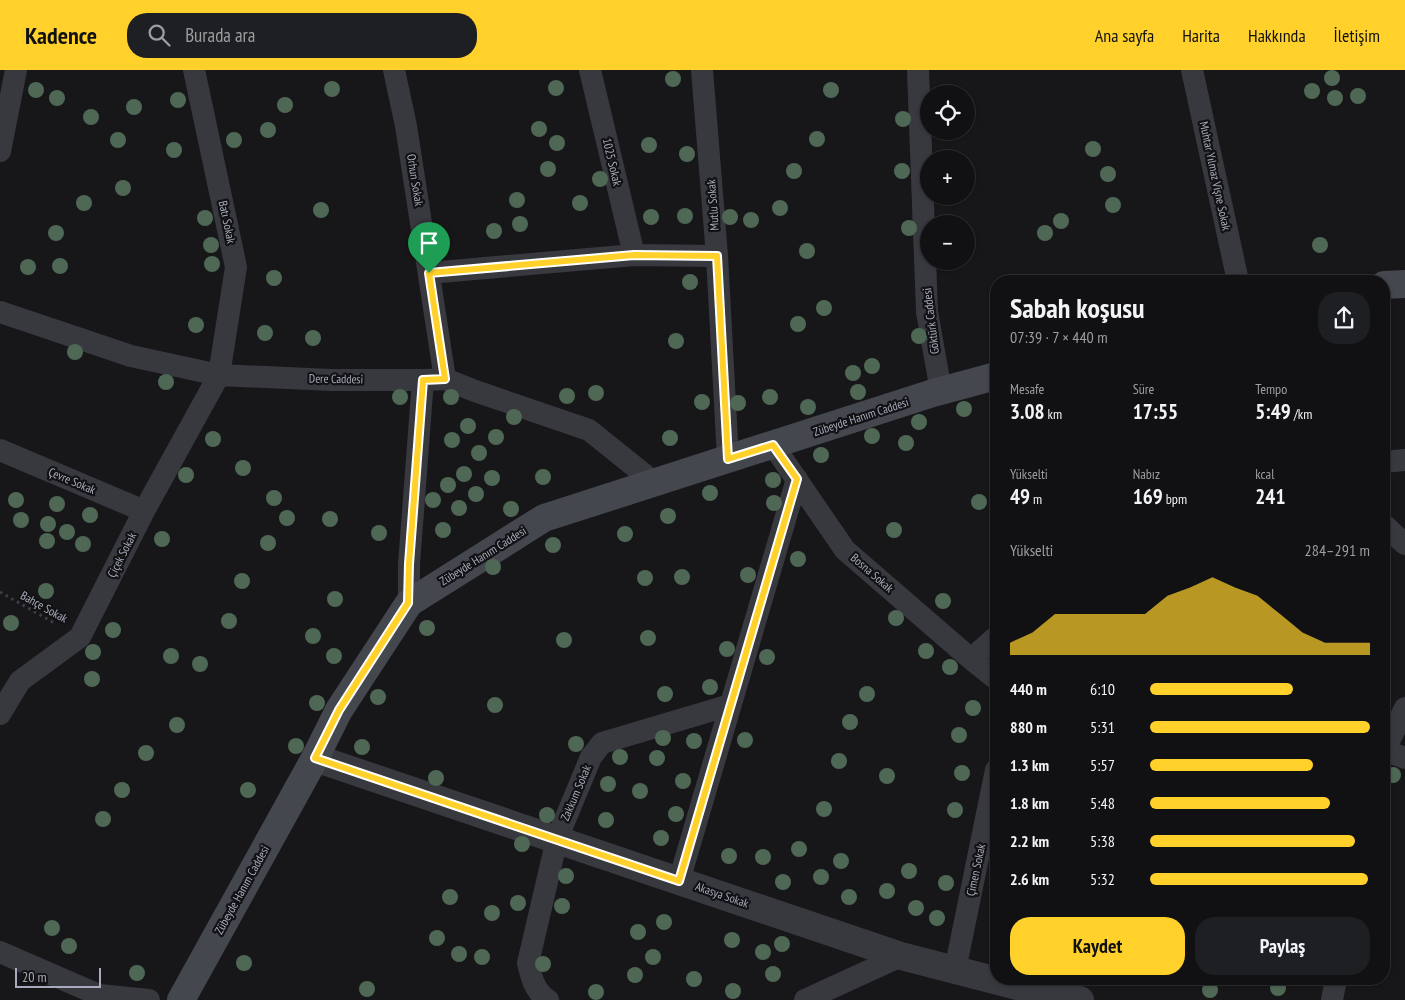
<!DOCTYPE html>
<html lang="tr">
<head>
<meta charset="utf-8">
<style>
	:root { --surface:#111114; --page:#1e1f22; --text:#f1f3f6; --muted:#9c9da0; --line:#303134; --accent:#ffd12a }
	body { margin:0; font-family:"PT Sans Narrow",sans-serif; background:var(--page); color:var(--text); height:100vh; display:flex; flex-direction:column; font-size:19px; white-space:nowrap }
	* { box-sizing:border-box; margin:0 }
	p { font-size:16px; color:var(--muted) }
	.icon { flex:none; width:28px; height:28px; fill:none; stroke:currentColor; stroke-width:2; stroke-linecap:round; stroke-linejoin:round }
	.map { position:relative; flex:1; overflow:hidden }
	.details { position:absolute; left:990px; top:205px; width:400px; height:710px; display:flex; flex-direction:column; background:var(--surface); border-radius:20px; box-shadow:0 1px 4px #0004,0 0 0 1px var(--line) }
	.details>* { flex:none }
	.tools { position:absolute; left:920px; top:15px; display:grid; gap:10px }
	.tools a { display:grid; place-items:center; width:55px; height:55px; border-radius:50%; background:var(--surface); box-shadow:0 1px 4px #0004,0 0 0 1px var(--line); font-size:25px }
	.scale { position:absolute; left:15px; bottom:12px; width:86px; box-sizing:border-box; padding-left:5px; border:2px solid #a8abbb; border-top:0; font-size:14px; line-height:18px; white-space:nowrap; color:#a8abbb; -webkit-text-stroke:4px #121215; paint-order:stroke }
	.pin { position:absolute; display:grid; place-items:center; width:42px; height:42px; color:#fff; margin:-51px -21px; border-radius:50% 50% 50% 0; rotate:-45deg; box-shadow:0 0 5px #0007 }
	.pin .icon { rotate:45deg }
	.round { display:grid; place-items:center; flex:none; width:52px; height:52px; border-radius:20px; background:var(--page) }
	.summary { display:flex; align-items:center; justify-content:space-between; height:85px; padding:0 20px }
	h1 { font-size:28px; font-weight:800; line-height:38px }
	.stats { display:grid; grid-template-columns:repeat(3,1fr); gap:8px; height:85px; padding:5px 20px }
	.stats div { display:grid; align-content:center }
	.stats b { font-size:21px; font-weight:800 }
	.stats small { font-size:14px; font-weight:400 }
	.stats p { font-size:14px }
	.chart { height:140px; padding:10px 20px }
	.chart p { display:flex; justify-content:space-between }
	.chart svg { width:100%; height:90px; margin-top:5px; fill:var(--accent); opacity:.7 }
	.cta { display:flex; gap:10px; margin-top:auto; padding:10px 20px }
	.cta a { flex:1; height:58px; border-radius:20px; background:var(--accent); color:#111; font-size:20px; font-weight:800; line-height:58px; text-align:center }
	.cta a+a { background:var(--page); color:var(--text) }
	ul { padding:0 20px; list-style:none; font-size:16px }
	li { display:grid; grid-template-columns:80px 60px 1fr; align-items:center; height:38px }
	li i { height:12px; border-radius:6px; background:var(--accent) }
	header { display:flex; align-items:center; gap:30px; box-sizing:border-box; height:70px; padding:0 25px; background:var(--accent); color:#111 }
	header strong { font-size:24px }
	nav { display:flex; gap:28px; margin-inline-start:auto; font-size:18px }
	.search { width:350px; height:45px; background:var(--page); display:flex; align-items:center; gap:12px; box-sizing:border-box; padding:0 18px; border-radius:20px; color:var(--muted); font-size:19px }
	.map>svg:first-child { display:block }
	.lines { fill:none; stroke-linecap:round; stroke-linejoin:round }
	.path { stroke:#3e3f46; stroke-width:3; stroke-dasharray:2.5 4; stroke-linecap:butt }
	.minor { stroke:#38383f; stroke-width:22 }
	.tertiary { stroke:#38383f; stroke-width:28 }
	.secondary { stroke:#45474f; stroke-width:28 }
	.tree { fill:#4f6755 }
	.route-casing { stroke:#fff; stroke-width:10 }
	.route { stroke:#ffd12a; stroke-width:6 }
	.labels { text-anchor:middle; stroke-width:4.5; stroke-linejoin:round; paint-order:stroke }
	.street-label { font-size:12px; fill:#a8abbb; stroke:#121215 }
</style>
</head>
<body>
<header>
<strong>Kadence</strong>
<div class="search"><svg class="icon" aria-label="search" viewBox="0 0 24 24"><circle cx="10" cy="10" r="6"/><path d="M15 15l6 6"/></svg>Burada ara</div>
<nav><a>Ana sayfa</a><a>Harita</a><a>Hakkında</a><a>İletişim</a></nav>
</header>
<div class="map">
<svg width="1405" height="930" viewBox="0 0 1405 930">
	<rect width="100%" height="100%" fill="#17171a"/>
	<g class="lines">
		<path class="path" d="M0 522 56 554"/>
		<path class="minor" d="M394 0 406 56 445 309
			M590 0 634 185
			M702 0 717 186 728 389
			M918 0 927 242 941 321
			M1192 0 1238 211
			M0 81 16 0
			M429 203 634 185 717 186
			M0 242 131 286 219 305 332 310H423L445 309 475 321 589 360 655 413
			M773 375 845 480 971 589 996 609
			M0 380 144 441
			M1384 392 1405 390
			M1384 455 1405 474
			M409 533V494L423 310
			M971 589 996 567
			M0 644 20 611 80 567 144 441 219 305 236 197 194 0
			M1384 680 1405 688
			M1384 682 1405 638
			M679 811 797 409
			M0 882 99 925 149 930
			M955 900 996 700
			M548 930C535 922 531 907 528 893L557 769 591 687 602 673 730 635
			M805 930 901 886
			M1332 930 1336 909"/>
		<path class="tertiary" d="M315 688 901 886 1056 926 1080 930"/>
		<path class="secondary" d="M1384 215 1405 214
			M181 930 315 688 339 640 409 533 544 448 933 323 996 306"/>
	</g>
	<g class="tree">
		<circle cx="1332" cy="8" r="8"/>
		<circle cx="673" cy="9" r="8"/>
		<circle cx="556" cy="18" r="8"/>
		<circle cx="332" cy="19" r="8"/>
		<circle cx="36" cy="20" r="8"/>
		<circle cx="831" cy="20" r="8"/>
		<circle cx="1312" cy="21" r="8"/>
		<circle cx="1358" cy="26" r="8"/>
		<circle cx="57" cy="28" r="8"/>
		<circle cx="1335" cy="28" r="8"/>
		<circle cx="178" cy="30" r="8"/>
		<circle cx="285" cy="35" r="8"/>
		<circle cx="134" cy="37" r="8"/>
		<circle cx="91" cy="47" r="8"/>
		<circle cx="903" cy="49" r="8"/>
		<circle cx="539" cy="59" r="8"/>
		<circle cx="268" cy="60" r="8"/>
		<circle cx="817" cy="69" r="8"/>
		<circle cx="118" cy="70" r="8"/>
		<circle cx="234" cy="70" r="8"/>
		<circle cx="557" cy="73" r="8"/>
		<circle cx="649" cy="75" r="8"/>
		<circle cx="1093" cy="79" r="8"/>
		<circle cx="174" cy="80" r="8"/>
		<circle cx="687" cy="84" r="8"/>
		<circle cx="548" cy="99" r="8"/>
		<circle cx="794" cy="101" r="8"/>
		<circle cx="902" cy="101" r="8"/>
		<circle cx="1108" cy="104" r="8"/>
		<circle cx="600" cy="109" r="8"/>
		<circle cx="123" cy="118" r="8"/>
		<circle cx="517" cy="130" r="8"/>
		<circle cx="84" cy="133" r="8"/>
		<circle cx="580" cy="133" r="8"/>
		<circle cx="1113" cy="135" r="8"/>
		<circle cx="780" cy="138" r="8"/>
		<circle cx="321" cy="140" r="8"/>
		<circle cx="685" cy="146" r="8"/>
		<circle cx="651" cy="147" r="8"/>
		<circle cx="730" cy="147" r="8"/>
		<circle cx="205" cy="148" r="8"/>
		<circle cx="751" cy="150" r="8"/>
		<circle cx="1061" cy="151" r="8"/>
		<circle cx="520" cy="154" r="8"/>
		<circle cx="909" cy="158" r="8"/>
		<circle cx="494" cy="161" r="8"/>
		<circle cx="56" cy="163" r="8"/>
		<circle cx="1045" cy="163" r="8"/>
		<circle cx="211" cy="175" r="8"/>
		<circle cx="1320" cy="175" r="8"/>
		<circle cx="807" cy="181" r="8"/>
		<circle cx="212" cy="194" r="8"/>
		<circle cx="60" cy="196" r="8"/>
		<circle cx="28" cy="197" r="8"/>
		<circle cx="274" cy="208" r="8"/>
		<circle cx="690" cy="212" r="8"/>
		<circle cx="824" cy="238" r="8"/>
		<circle cx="798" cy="254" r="8"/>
		<circle cx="196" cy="255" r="8"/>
		<circle cx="265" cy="263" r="8"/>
		<circle cx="919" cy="266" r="8"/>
		<circle cx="313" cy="268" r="8"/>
		<circle cx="676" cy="271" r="8"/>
		<circle cx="75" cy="282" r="8"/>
		<circle cx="872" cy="296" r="8"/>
		<circle cx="853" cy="303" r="8"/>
		<circle cx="166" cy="312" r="8"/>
		<circle cx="858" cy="322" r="8"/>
		<circle cx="596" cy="323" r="8"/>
		<circle cx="567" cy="326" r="8"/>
		<circle cx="400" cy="327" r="8"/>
		<circle cx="451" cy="327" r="8"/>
		<circle cx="770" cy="327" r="8"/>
		<circle cx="702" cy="332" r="8"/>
		<circle cx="738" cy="333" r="8"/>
		<circle cx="808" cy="337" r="8"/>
		<circle cx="964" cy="339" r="8"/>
		<circle cx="514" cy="347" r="8"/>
		<circle cx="919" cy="352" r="8"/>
		<circle cx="468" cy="356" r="8"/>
		<circle cx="872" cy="366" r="8"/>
		<circle cx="496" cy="367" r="8"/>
		<circle cx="670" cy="368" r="8"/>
		<circle cx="213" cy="369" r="8"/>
		<circle cx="452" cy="370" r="8"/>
		<circle cx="906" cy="373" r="8"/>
		<circle cx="479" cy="383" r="8"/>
		<circle cx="821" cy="385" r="8"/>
		<circle cx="243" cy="398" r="8"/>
		<circle cx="464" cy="404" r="8"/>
		<circle cx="186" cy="405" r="8"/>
		<circle cx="543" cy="407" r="8"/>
		<circle cx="492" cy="408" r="8"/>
		<circle cx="773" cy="410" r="8"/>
		<circle cx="448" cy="415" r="8"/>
		<circle cx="710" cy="423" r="8"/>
		<circle cx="476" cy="424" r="8"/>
		<circle cx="274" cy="428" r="8"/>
		<circle cx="16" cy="430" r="8"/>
		<circle cx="433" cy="430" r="8"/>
		<circle cx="979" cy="432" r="8"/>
		<circle cx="774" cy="433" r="8"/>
		<circle cx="57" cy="434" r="8"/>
		<circle cx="459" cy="438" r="8"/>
		<circle cx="511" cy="439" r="8"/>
		<circle cx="90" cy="445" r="8"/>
		<circle cx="668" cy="446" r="8"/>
		<circle cx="287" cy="448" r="8"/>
		<circle cx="330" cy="449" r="8"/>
		<circle cx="21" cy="450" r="8"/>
		<circle cx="48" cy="454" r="8"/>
		<circle cx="443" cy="460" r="8"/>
		<circle cx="894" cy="460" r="8"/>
		<circle cx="67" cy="462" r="8"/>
		<circle cx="379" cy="463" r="8"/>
		<circle cx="625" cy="464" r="8"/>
		<circle cx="162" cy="469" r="8"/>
		<circle cx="47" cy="471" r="8"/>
		<circle cx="268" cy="473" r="8"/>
		<circle cx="83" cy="474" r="8"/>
		<circle cx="553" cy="475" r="8"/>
		<circle cx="798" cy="489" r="8"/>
		<circle cx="493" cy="497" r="8"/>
		<circle cx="748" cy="505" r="8"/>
		<circle cx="682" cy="507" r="8"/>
		<circle cx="645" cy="508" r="8"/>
		<circle cx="242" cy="511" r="8"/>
		<circle cx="46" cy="521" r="8"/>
		<circle cx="335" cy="529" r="8"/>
		<circle cx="943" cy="531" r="8"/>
		<circle cx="896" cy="548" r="8"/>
		<circle cx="229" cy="551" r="8"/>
		<circle cx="11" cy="553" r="8"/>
		<circle cx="427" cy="558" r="8"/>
		<circle cx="113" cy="560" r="8"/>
		<circle cx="313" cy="566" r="8"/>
		<circle cx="648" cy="568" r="8"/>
		<circle cx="564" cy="570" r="8"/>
		<circle cx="727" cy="579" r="8"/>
		<circle cx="926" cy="581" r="8"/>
		<circle cx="93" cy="582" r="8"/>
		<circle cx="171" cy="586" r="8"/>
		<circle cx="334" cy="586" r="8"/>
		<circle cx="767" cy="587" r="8"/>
		<circle cx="200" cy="594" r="8"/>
		<circle cx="950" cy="597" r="8"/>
		<circle cx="92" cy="609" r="8"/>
		<circle cx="710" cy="617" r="8"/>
		<circle cx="665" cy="624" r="8"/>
		<circle cx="867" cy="624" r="8"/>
		<circle cx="378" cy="627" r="8"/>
		<circle cx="317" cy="633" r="8"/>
		<circle cx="495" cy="635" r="8"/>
		<circle cx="973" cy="638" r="8"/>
		<circle cx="850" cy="652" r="8"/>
		<circle cx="177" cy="655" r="8"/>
		<circle cx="959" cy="665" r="8"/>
		<circle cx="663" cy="668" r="8"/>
		<circle cx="745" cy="670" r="8"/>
		<circle cx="694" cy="671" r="8"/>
		<circle cx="576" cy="674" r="8"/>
		<circle cx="296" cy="676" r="8"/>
		<circle cx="362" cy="677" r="8"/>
		<circle cx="146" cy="683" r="8"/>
		<circle cx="620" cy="687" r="8"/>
		<circle cx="657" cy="688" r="8"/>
		<circle cx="839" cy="691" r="8"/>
		<circle cx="962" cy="703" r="8"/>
		<circle cx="1393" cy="705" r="8"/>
		<circle cx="887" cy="706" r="8"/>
		<circle cx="436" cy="708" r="8"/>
		<circle cx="683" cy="711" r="8"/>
		<circle cx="608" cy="714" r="8"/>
		<circle cx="122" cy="720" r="8"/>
		<circle cx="248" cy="720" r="8"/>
		<circle cx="640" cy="721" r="8"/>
		<circle cx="824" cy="739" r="8"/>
		<circle cx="955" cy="740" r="8"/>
		<circle cx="676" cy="744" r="8"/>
		<circle cx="547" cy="745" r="8"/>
		<circle cx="103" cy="749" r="8"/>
		<circle cx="606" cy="750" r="8"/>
		<circle cx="661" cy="768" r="8"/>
		<circle cx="522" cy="774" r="8"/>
		<circle cx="799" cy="779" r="8"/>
		<circle cx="729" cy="786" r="8"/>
		<circle cx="763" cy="787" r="8"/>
		<circle cx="841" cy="791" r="8"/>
		<circle cx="909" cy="801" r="8"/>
		<circle cx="566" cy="806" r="8"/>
		<circle cx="821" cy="807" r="8"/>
		<circle cx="783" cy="812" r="8"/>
		<circle cx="946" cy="813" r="8"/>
		<circle cx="887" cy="821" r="8"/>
		<circle cx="450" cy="827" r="8"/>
		<circle cx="849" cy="827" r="8"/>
		<circle cx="518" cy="833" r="8"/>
		<circle cx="562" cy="836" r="8"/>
		<circle cx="916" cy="838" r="8"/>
		<circle cx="492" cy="843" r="8"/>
		<circle cx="937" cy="848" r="8"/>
		<circle cx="664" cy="852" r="8"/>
		<circle cx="52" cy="858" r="8"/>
		<circle cx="638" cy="862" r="8"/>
		<circle cx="437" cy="868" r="8"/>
		<circle cx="732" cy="870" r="8"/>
		<circle cx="782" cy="874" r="8"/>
		<circle cx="69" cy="876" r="8"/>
		<circle cx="763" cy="882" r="8"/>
		<circle cx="459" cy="884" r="8"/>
		<circle cx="482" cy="887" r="8"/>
		<circle cx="653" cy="887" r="8"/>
		<circle cx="244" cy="893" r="8"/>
		<circle cx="543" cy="894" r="8"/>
		<circle cx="137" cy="903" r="8"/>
		<circle cx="773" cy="904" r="8"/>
		<circle cx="635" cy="905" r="8"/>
		<circle cx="694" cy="909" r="8"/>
		<circle cx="1278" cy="918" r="8"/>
		<circle cx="367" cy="919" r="8"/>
		<circle cx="1210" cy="920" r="8"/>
		<circle cx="733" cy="921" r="8"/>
		<circle cx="596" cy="922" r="8"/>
	</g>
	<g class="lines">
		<g class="route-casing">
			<path id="route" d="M634 185 717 186 728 389 773 375 797 409 679 811 315 688 339 640 408 533 409 494 423 310 445 309 429 203Z"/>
		</g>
		<use href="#route" class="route"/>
	</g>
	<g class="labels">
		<g class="street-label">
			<text transform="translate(612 92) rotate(77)" y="4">1025 Sokak</text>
			<text transform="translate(1215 106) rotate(78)" y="4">Muhtar Yılmaz Vişne Sokak</text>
			<text transform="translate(415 110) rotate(81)" y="4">Orhun Sokak</text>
			<text transform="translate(713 135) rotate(-94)" y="4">Mutlu Sokak</text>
			<text transform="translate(227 152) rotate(78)" y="4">Batı Sokak</text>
			<text transform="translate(931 251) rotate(-97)" y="4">Göktürk Caddesi</text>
			<text transform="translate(336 309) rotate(1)" y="4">Dere Caddesi</text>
			<text transform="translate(861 347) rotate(-18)" y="4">Zübeyde Hanım Caddesi</text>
			<text transform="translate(72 411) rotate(23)" y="4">Çevre Sokak</text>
			<text transform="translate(122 485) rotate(-63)" y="4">Çiçek Sokak</text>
			<text transform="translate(483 486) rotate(-32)" y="4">Zübeyde Hanım Caddesi</text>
			<text transform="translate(872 503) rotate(41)" y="4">Bosna Sokak</text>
			<text transform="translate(44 537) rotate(29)" y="4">Bahçe Sokak</text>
			<text transform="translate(576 723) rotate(-67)" y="4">Zakkum Sokak</text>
			<text transform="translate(976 800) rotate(-78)" y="4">Çimen Sokak</text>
			<text transform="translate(242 820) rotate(-61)" y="4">Zübeyde Hanım Caddesi</text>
			<text transform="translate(722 825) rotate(19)" y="4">Akasya Sokak</text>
		</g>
	</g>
</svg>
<div class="tools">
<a><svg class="icon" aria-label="locate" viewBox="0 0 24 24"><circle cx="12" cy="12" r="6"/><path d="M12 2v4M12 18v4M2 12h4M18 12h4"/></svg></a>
<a>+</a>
<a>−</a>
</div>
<div class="scale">20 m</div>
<div class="pin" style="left:429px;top:203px;background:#1e9e55"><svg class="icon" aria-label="arrive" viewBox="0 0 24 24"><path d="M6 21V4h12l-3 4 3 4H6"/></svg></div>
<section class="details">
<div class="summary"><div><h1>Sabah koşusu</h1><p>07:39 · 7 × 440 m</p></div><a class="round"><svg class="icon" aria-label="share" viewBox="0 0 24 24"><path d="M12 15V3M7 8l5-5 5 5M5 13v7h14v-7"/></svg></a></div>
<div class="stats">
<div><p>Mesafe</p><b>3.08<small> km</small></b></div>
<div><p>Süre</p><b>17:55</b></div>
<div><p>Tempo</p><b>5:49<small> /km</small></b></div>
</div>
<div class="stats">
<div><p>Yükselti</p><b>49<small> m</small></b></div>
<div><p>Nabız</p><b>169<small> bpm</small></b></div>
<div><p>kcal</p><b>241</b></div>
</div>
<div class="chart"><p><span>Yükselti</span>284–291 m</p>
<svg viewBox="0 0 160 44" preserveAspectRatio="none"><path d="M0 44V38L10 33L20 24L30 24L40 24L50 24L60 24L70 15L80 11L90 6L100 11L110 15L120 24L130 33L140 38L150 38L160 38V44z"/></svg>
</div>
<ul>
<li><b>440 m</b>6:10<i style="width:65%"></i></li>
<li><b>880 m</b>5:31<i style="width:100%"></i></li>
<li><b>1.3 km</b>5:57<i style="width:74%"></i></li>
<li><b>1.8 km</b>5:48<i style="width:82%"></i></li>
<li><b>2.2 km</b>5:38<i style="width:93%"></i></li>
<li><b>2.6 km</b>5:32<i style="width:99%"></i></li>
</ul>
<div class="cta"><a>Kaydet</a><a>Paylaş</a></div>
</section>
</div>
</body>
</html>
